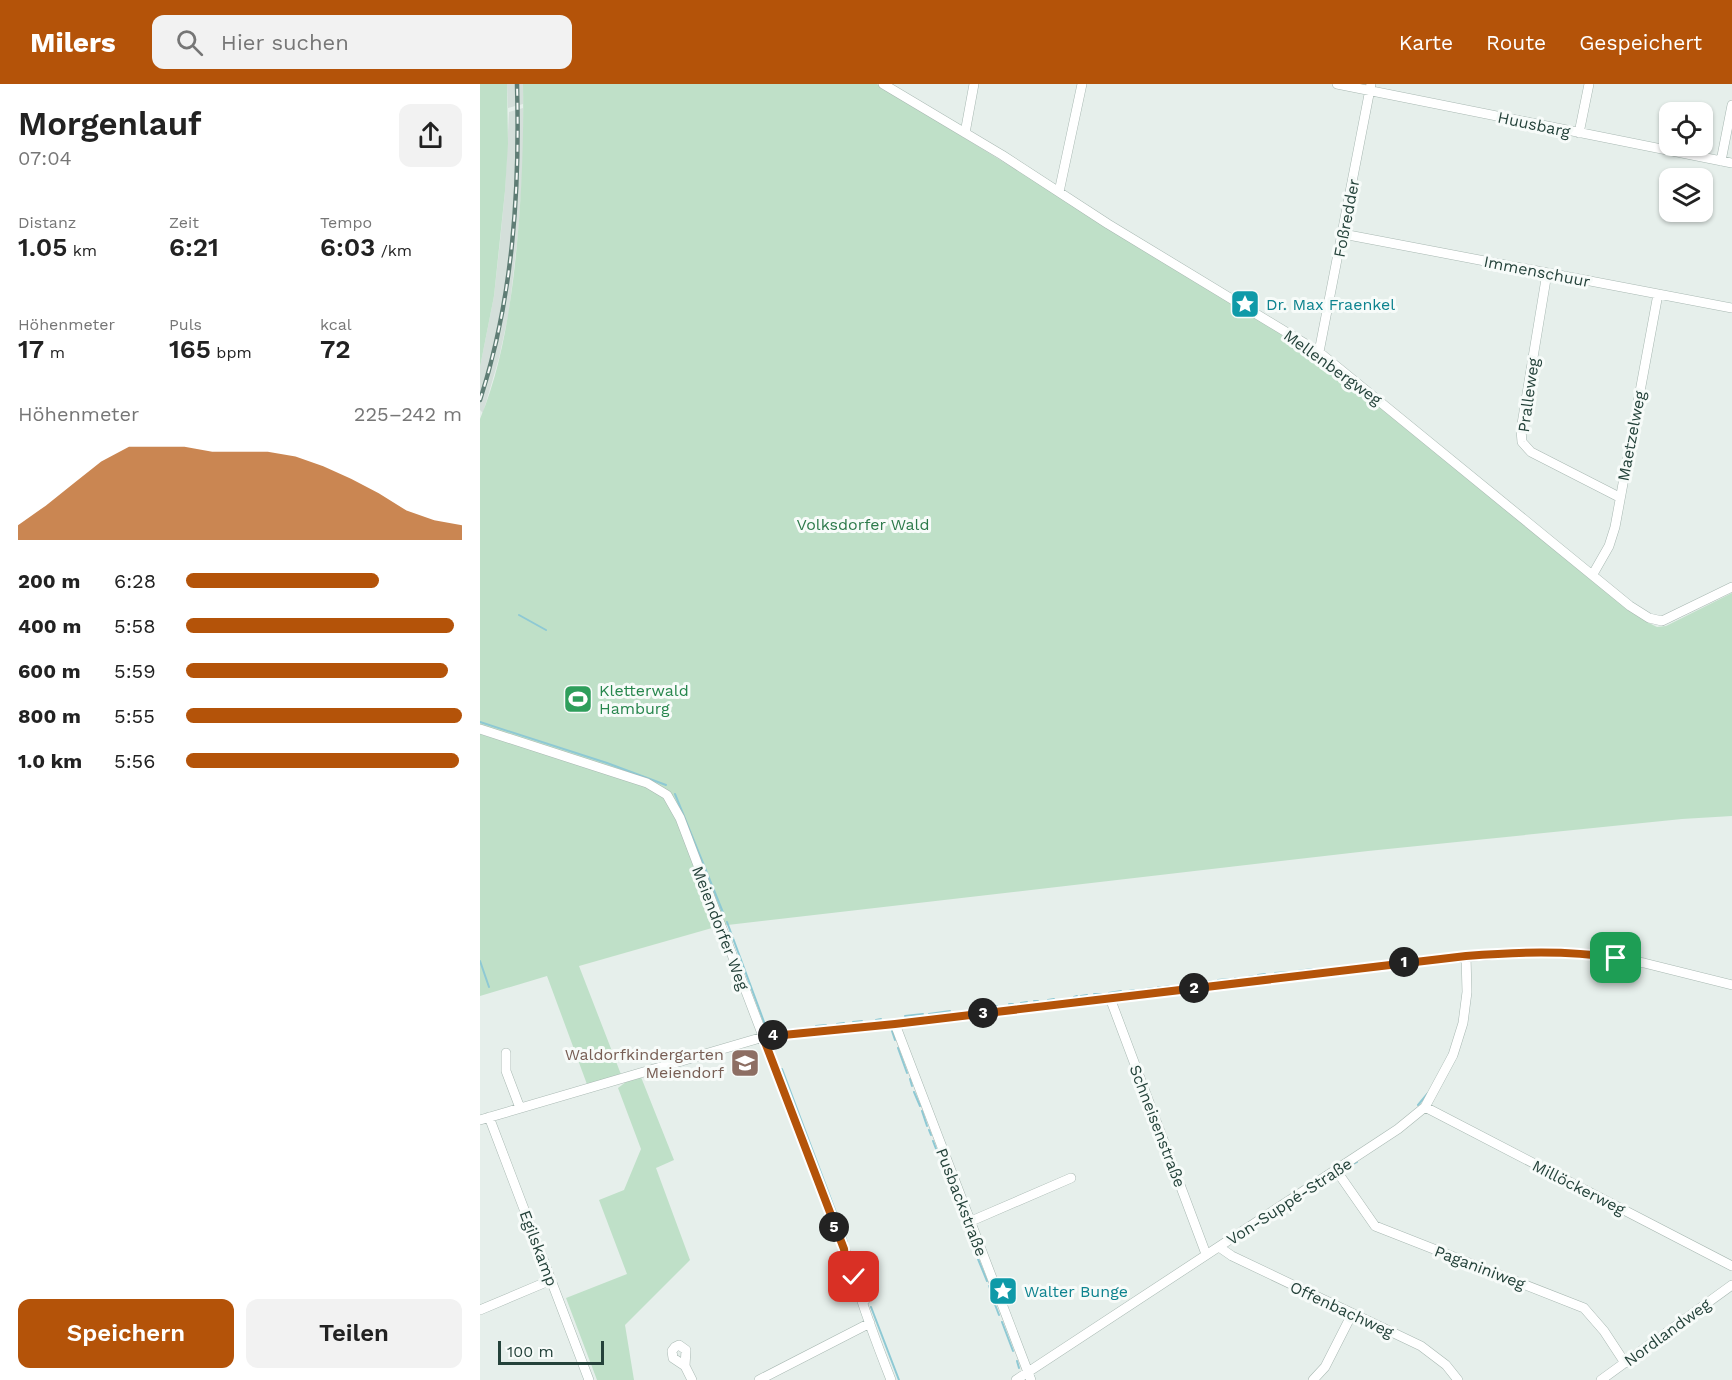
<!DOCTYPE html>
<html lang="de">
<head>
<meta charset="utf-8">
<style>
	:root { --surface:#fff; --page:#f2f2f2; --text:#222; --muted:#767676; --accent:#b45309 }
	body { margin:0; font-family:"Work Sans",sans-serif; background:var(--page); color:var(--text); height:100vh; display:flex; flex-direction:column; font-size:22px; white-space:nowrap }
	* { box-sizing:border-box; margin:0 }
	p { font-size:20px; color:var(--muted) }
	.icon { flex:none; width:33px; height:33px; fill:none; stroke:currentColor; stroke-width:2; stroke-linecap:round; stroke-linejoin:round }
	.map { position:relative; flex:1; overflow:hidden }
	.drawer { display:flex; flex-direction:column; background:var(--surface); width:480px }
	.drawer>* { flex:none }
	.fabs { position:absolute; left:1179px; top:18px; display:grid; gap:12px }
	.fabs a { display:grid; place-items:center; width:54px; height:54px; border-radius:12px; background:var(--surface); box-shadow:0 2px 4px #0004; font-size:30px }
	.scale { position:absolute; left:18px; bottom:15px; width:106px; box-sizing:border-box; padding-left:6px; border:3px solid #24423a; border-top:0; font-size:16px; line-height:21px; white-space:nowrap; color:#24423a; -webkit-text-stroke:4px #f7fbf9; paint-order:stroke }
	.pin { position:absolute; display:grid; place-items:center; width:51px; height:51px; color:#fff; margin:-26px; border-radius:12px; box-shadow:0 3px 9px #0006 }
	.km { position:absolute; width:30px; height:30px; margin:-15px; border-radius:50%; background:#222; color:#fff; font-size:16px; line-height:30px; text-align:center }
	.round { display:grid; place-items:center; flex:none; width:63px; height:63px; border-radius:12px; background:var(--page) }
	.overview { display:flex; align-items:center; justify-content:space-between; height:102px; padding:0 18px }
	h1 { font-size:33px; font-weight:600; line-height:45px }
	.stats { display:grid; grid-template-columns:repeat(3,1fr); gap:9px; height:102px; padding:6px 18px }
	.stats div { display:grid; align-content:center }
	.stats b { font-size:26px; font-weight:600 }
	.stats small { font-size:16px; font-weight:400 }
	.stats p { font-size:16px }
	.chart { height:168px; padding:12px 18px }
	.chart p { display:flex; justify-content:space-between }
	.chart svg { width:100%; height:108px; margin-top:6px; fill:var(--accent); opacity:.7 }
	.cta { display:flex; gap:12px; margin-top:auto; padding:12px 18px }
	.cta a { flex:1; height:69px; border-radius:12px; background:var(--accent); color:#fff; font-size:24px; font-weight:600; line-height:69px; text-align:center }
	.cta a+a { background:var(--page); color:var(--text) }
	ul { padding:0 18px; list-style:none; font-size:20px }
	li { display:grid; grid-template-columns:96px 72px 1fr; align-items:center; height:45px }
	li i { height:15px; border-radius:8px; background:var(--accent) }
	header { display:flex; align-items:center; gap:36px; box-sizing:border-box; height:84px; padding:0 30px; background:var(--accent); color:#fff }
	header strong { font-size:28px }
	nav { display:flex; gap:33px; margin-inline-start:auto; font-size:21px }
	.search { width:420px; height:54px; background:var(--page); display:flex; align-items:center; gap:15px; box-sizing:border-box; padding:0 21px; border-radius:12px; color:var(--muted); font-size:22px }
	main { display:flex; flex:1; min-height:0 }
	.map>svg:first-child { display:block }
	.built { fill:#d4dfda }
	.green { fill:#bfe0c8 }
	.lines { fill:none; stroke-linecap:round; stroke-linejoin:round }
	.stream { stroke:#8ec9d4; stroke-width:2 }
	.minor-casing { stroke:#a8b8b2; stroke-width:10 }
	.minor { stroke:#fff; stroke-width:9 }
	.rail-casing { stroke:#5f7d75; stroke-width:4.5 }
	.rail { stroke:#f7fbf9; stroke-width:2; stroke-dasharray:7; stroke-linecap:butt }
	.route-casing { stroke:#fff; stroke-width:12 }
	.route { stroke:#b45309; stroke-width:8 }
	.labels { text-anchor:middle; stroke-width:6; stroke-linejoin:round; paint-order:stroke }
	.street-label { font-size:16px; fill:#24423a; stroke:#f7fbf9 }
	.culture-label { font-size:16px; fill:#0d838f; stroke:#f7fbf9; text-anchor:start }
	.park-label { font-size:16px; fill:#2d7a4b; stroke:#f7fbf9 }
	.leisure-label { font-size:16px; fill:#27864d; stroke:#f7fbf9; text-anchor:start }
	.education-label { font-size:16px; fill:#785e54; stroke:#f7fbf9; text-anchor:end }
</style>
</head>
<body>
<header>
<strong>Milers</strong>
<div class="search"><svg class="icon" aria-label="search" viewBox="0 0 24 24"><circle cx="10" cy="10" r="6"/><path d="M15 15l6 6"/></svg>Hier suchen</div>
<nav><a>Karte</a><a>Route</a><a>Gespeichert</a></nav>
</header>
<main>
<section class="drawer">
<div class="overview"><div><h1>Morgenlauf</h1><p>07:04</p></div><a class="round"><svg class="icon" aria-label="share" viewBox="0 0 24 24"><path d="M12 15V3M7 8l5-5 5 5M5 13v7h14v-7"/></svg></a></div>
<div class="stats">
<div><p>Distanz</p><b>1.05<small> km</small></b></div>
<div><p>Zeit</p><b>6:21</b></div>
<div><p>Tempo</p><b>6:03<small> /km</small></b></div>
</div>
<div class="stats">
<div><p>Höhenmeter</p><b>17<small> m</small></b></div>
<div><p>Puls</p><b>165<small> bpm</small></b></div>
<div><p>kcal</p><b>72</b></div>
</div>
<div class="chart"><p><span>Höhenmeter</span>225–242 m</p>
<svg viewBox="0 0 160 44" preserveAspectRatio="none"><path d="M0 44V38L10 30L20 21L30 12L40 6L50 6L60 6L70 8L80 8L90 8L100 10L110 14L120 19L130 25L140 32L150 36L160 38V44z"/></svg>
</div>
<ul>
<li><b>200 m</b>6:28<i style="width:70%"></i></li>
<li><b>400 m</b>5:58<i style="width:97%"></i></li>
<li><b>600 m</b>5:59<i style="width:95%"></i></li>
<li><b>800 m</b>5:55<i style="width:100%"></i></li>
<li><b>1.0 km</b>5:56<i style="width:99%"></i></li>
</ul>
<div class="cta"><a>Speichern</a><a>Teilen</a></div>
</section>
<div class="map">
<svg width="1252" height="1296" viewBox="0 0 1252 1296">
	<rect width="100%" height="100%" fill="#e6efeb"/>
	<path class="built" d="M27 0H43V20L28 24Z
		M43 24 44 71 38 150 29 228 19 274 3 329 0 326V283L14 212 20 157 25 107 29 28Z"/>
	<path class="green" d="M0 0H27L28 60 25 107 14 212 0 283Z
		M43 0H397L840 273 1169 539 1177 543 1186 542 1252 509V732L1202 735 888 767 239 842 99 882 142 993 108 1003 67 892 0 912V335C18 292 27 243 33 197 41 131 44 66 43 0Z
		M159 988 194 1076 176 1084 210 1176 145 1241 154 1296H117L86 1214 147 1190 119 1116 144 1106 161 1065 138 1004Z"/>
	<g class="lines">
		<path class="stream" d="M39 531 66 546
			M0 638 127 679 186 701
			M195 710 244 831
			M247 838 287 946
			M0 877 9 903
			M818 887 832 885
			M795 889 809 888
			M778 891 785 890
			M768 893 773 892
			M755 894H760
			M738 896 749 895
			M717 899 732 897
			M701 901 710 900
			M678 903H681
			M684 903 689 902
			M660 906 673 904
			M649 907 654 906
			M629 909 641 907
			M614 910H621
			M601 912 607 911
			M594 913 597 912
			M568 916 574 915
			M554 917H558
			M541 919 547 918
			M529 920H533
			M495 924 517 922
			M449 930 470 927
			M425 932 443 930
			M396 936 401 935
			M373 938 382 937
			M357 940 364 939
			M336 942 346 941
			M296 947 316 945
			M412 947 415 956
			M418 964 427 989
			M302 985 367 1158
			M430 995 432 1002
			M434 1008 440 1022
			M938 1021 948 1009
			M442 1027 447 1042
			M449 1046 451 1051
			M453 1057 458 1070
			M460 1075 465 1088
			M870 1082 877 1078
			M467 1095 473 1111
			M477 1121 480 1129
			M482 1134 487 1145
			M489 1151 494 1165
			M496 1169V1171
			M498 1175 507 1197
			M509 1202 512 1210
			M514 1218 519 1231
			M391 1223 419 1296
			M522 1238 533 1267
			M537 1277 539 1284"/>
		<g class="minor-casing">
			<path id="minor" d="M403 0 522 71 628 140 839 268 1150 522 1169 534 1182 537 1252 503
				M857 0 1252 79
				M485 49 494 0
				M1099 49 1109 0
				M1241 77 1252 21
				M579 108 602 0
				M863 150 1252 224
				M1067 189 1041 346 1042 358 1051 368 1139 413
				M839 268 891 0
				M1113 490 1129 462 1135 443 1178 210
				M0 645 167 699 187 711 200 734 364 1165C364 1177 372 1184 375 1195 385 1229 398 1263 411 1296
				M630 914 726 1170
				M415 940 551 1296
				M26 969V987L40 1024
				M945 1023 1252 1182
				M9 1033 109 1296
				M0 1036 283 953 415 940 957 875 1054 868 1110 870 1164 879 1252 901
				M856 1086 895 1142 1104 1224 1124 1247 1145 1279
				M489 1138 591 1094
				M739 1163 752 1172 941 1262 966 1281 978 1296
				M365 1167 381 1190 385 1216
				M0 1226 71 1196
				M205 1282 206 1266 199 1261 195 1263 192 1267 193 1274 205 1282 212 1296
				M279 1296 390 1239
				M536 1296 918 1045 945 1023 973 971 983 939 987 908 986 872
				M833 1296 845 1283 872 1230
				M1121 1296 1252 1201"/>
		</g>
		<use href="#minor" class="minor"/>
		<g class="rail-casing">
			<path id="rail" d="M0 316C33 215 40 106 37 0"/>
		</g>
		<use href="#rail" class="rail"/>
	</g>
	<g class="lines">
		<g class="route-casing">
			<path id="route" d="M374 1193 365 1174 364 1165 283 953 415 940 986 872C1036 868 1086 866 1136 874"/>
		</g>
		<use href="#route" class="route"/>
	</g>
	<defs>
		<g id="sight-square" transform="scale(1.5)"><rect x="-9" y="-9" width="18" height="18" rx="4" fill="#0f9aa8" stroke="#f7fbf9"/><path d="M0-6L1.8-2.2L6-1.7L2.9 1.2L3.7 5.4L0 3.3L-3.7 5.4L-2.9 1.2L-6-1.7L-1.8-2.2Z" fill="#fff"/></g>
		<g id="stadium-square" transform="scale(1.5)"><rect x="-9" y="-9" width="18" height="18" rx="4" fill="#2e9e5b" stroke="#f7fbf9"/><path d="M0-5a6.5 5 0 1 0 0 10a6.5 5 0 1 0 0-10ZM-3.5-1.8h7v3.6h-7Z" fill="#fff"/></g>
		<g id="school-square" transform="scale(1.5)"><rect x="-9" y="-9" width="18" height="18" rx="4" fill="#8d6e63" stroke="#f7fbf9"/><path d="M0-5L7-2L0 1L-7-2ZM-4 1L0 2.5L4 1V4Q0 6-4 4Z" fill="#fff"/></g>
	</defs>
	<g fill-rule="evenodd">
		<use href="#sight-square" x="765" y="220"/>
		<use href="#stadium-square" x="98" y="615"/>
		<use href="#school-square" x="265" y="979"/>
		<use href="#sight-square" x="523" y="1207"/>
	</g>
	<g class="labels">
		<g class="street-label">
			<text transform="translate(1054 40) rotate(12)" y="6">Huusbarg</text>
			<text transform="translate(866 134) rotate(-79)" y="6">Foßredder</text>
			<text transform="translate(1057 187) rotate(11)" y="6">Immenschuur</text>
			<text transform="translate(853 283) rotate(36)" y="6">Mellenbergweg</text>
			<text transform="translate(1048 311) rotate(-82)" y="6">Pralleweg</text>
			<text transform="translate(1151 352) rotate(-79)" y="6">Maetzelweg</text>
			<text transform="translate(241 844) rotate(69)" y="6">Meiendorfer Weg</text>
			<text transform="translate(678 1042) rotate(69)" y="6">Schneisenstraße</text>
			<text transform="translate(1099 1103) rotate(27)" y="6">Millöckerweg</text>
			<text transform="translate(809 1117) rotate(-33)" y="6">Von-Suppé-Straße</text>
			<text transform="translate(482 1118) rotate(69)" y="6">Pusbackstraße</text>
			<text transform="translate(59 1164) rotate(69)" y="6">Egilskamp</text>
			<text transform="translate(1000 1183) rotate(21)" y="6">Paganiniweg</text>
			<text transform="translate(862 1225) rotate(25)" y="6">Offenbachweg</text>
			<text transform="translate(1187 1248) rotate(-36)" y="6">Nordlandweg</text>
		</g>
		<g class="culture-label">
			<text x="786" y="226">Dr. Max Fraenkel</text>
			<text x="544" y="1213">Walter Bunge</text>
		</g>
		<g class="park-label">
			<text x="383" y="446">Volksdorfer Wald</text>
		</g>
		<g class="leisure-label">
			<text x="119" y="612">Kletterwald<tspan x="119" dy="18">Hamburg</tspan></text>
		</g>
		<g class="education-label">
			<text x="244" y="976">Waldorfkindergarten<tspan x="244" dy="18">Meiendorf</tspan></text>
		</g>
	</g>
</svg>
<div class="fabs">
<a><svg class="icon" aria-label="locate" viewBox="0 0 24 24"><circle cx="12" cy="12" r="6"/><path d="M12 2v4M12 18v4M2 12h4M18 12h4"/></svg></a>
<a><svg class="icon" aria-label="layers" viewBox="0 0 24 24"><path d="M12 4l9 5-9 5-9-5zM3 14l9 5 9-5"/></svg></a>
</div>
<div class="scale">100 m</div>
<div class="pin" style="left:1136px;top:874px;background:#1e9e55"><svg class="icon" aria-label="arrive" viewBox="0 0 24 24"><path d="M6 21V4h12l-3 4 3 4H6"/></svg></div>
<div class="pin" style="left:374px;top:1193px;background:#d93025"><svg class="icon" aria-label="check" viewBox="0 0 24 24"><path d="M5 12l5 5 9-10"/></svg></div>
<b class="km" style="left:924px;top:878px">1</b>
<b class="km" style="left:714px;top:904px">2</b>
<b class="km" style="left:503px;top:929px">3</b>
<b class="km" style="left:293px;top:951px">4</b>
<b class="km" style="left:354px;top:1143px">5</b>
</div>
</main>
</body>
</html>
